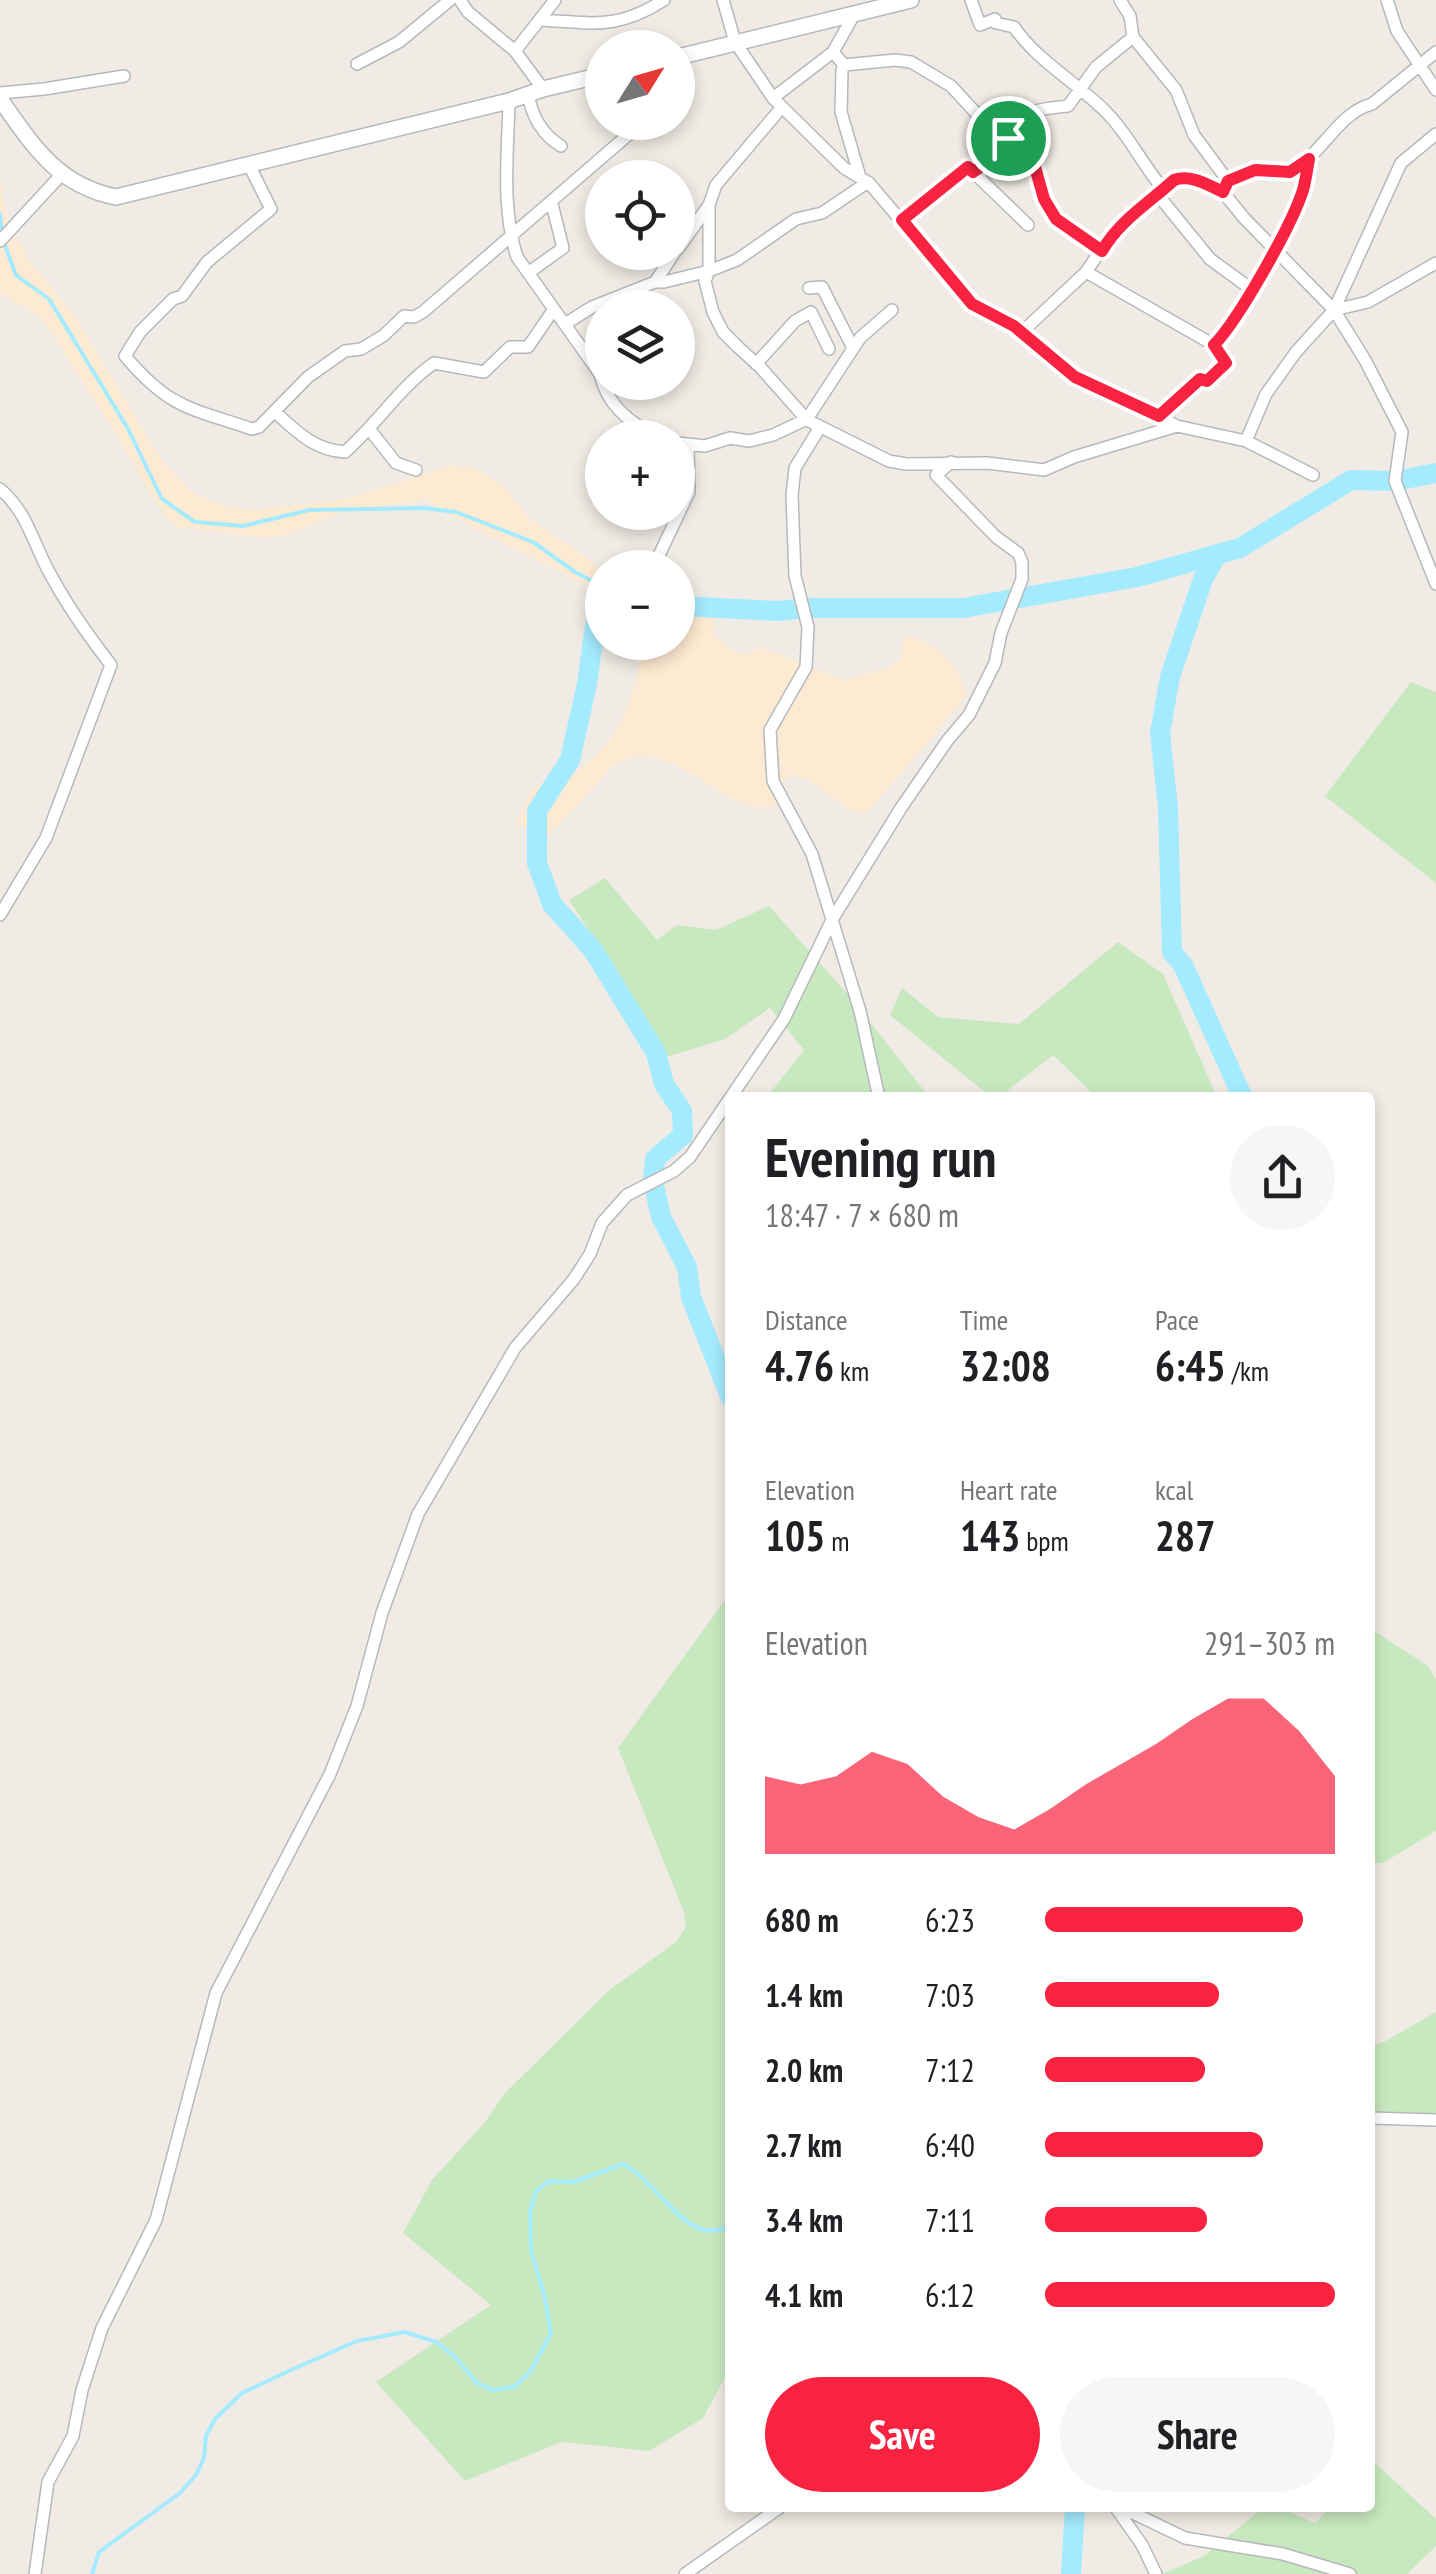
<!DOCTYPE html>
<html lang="en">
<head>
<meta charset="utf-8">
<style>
	:root { --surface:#fff; --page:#f6f6f6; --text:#202124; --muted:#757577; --accent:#f72341 }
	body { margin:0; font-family:"PT Sans Narrow",sans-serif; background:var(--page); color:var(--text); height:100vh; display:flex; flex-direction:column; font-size:38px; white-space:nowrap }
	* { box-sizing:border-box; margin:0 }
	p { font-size:32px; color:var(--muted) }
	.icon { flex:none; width:55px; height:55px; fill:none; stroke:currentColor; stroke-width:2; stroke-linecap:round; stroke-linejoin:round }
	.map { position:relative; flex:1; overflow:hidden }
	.side { position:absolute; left:725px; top:1092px; width:650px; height:1420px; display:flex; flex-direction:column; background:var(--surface); border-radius:10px; box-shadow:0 5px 15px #0003 }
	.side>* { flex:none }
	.needle { width:65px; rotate:53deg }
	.tools { position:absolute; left:585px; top:30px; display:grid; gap:20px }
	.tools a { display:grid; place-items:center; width:110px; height:110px; border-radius:50%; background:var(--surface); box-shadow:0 5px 15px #0003; font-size:50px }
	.pin { position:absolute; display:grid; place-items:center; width:85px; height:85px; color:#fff; margin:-42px; border:5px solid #fff; border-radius:50%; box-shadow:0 2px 10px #0007 }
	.round { display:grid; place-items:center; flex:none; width:105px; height:105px; border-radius:52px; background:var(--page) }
	.head { display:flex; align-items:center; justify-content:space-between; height:170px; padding:0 40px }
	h1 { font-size:55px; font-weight:800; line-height:75px }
	.metrics { display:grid; grid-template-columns:repeat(3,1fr); gap:15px; height:170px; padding:10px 40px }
	.metrics div { display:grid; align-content:center }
	.metrics b { font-size:42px; font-weight:800 }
	.metrics small { font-size:28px; font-weight:400 }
	.metrics p { font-size:28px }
	.chart { height:280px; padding:20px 40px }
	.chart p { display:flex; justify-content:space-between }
	.chart svg { width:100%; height:180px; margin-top:10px; fill:var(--accent); opacity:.7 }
	.primary-button { display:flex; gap:20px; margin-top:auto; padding:20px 40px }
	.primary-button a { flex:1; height:115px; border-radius:60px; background:var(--accent); color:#fff; font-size:40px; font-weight:800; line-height:115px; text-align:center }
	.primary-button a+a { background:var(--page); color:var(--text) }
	ul { padding:0 40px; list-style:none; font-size:32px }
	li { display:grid; grid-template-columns:160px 120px 1fr; align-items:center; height:75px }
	li i { height:25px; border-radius:12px; background:var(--accent) }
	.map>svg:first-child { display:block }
	.green { fill:#c8e9bf }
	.sand { fill:#fdead2 }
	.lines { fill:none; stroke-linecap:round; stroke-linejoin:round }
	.stream { stroke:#a5ebff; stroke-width:4 }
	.river { stroke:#a5ebff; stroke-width:20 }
	.minor-casing { stroke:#b5b9bc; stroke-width:14 }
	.tertiary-casing { stroke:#b5b9bc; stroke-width:18 }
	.minor { stroke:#fff; stroke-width:11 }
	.tertiary { stroke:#fff; stroke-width:15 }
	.route-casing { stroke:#fff; stroke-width:20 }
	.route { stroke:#f72341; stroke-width:12 }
</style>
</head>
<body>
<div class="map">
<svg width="1436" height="2574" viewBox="0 0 1436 2574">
	<rect width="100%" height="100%" fill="#f0ebe4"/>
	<path class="green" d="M1411 682 1436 692V883L1325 796Z
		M605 878 657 940 677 925 716 930 769 906 852 999 929 1097H767L804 1050 770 1008 725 1039 666 1057 626 986 569 900Z
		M1118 942 1163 974 1217 1097H1096L1053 1055 999 1097H991L890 1015 902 988 938 1017 1019 1024Z
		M730 1593V2368L703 2418 649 2451 562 2442 465 2481 376 2382 491 2305 403 2233 432 2180 486 2121 504 2094 608 1991 676 1942 686 1927 684 1912 618 1748Z
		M1370 1628 1428 1666 1436 1680V1831L1383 1863H1370Z
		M1436 2012V2117L1370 2116V2046L1384 2042Z
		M1374 2462 1436 2519V2546L1407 2574H1162L1204 2556 1263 2508H1280L1315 2523 1330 2508H1370V2466Z"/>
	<path class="sand" d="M0 178 9 225 31 263 74 315 162 461 194 494 228 507 252 510 345 499 451 466 474 468 504 486 530 519 602 569V594C544 561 482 536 426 500L344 511 287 535 264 538 175 527 155 502 118 437 41 317 0 293Z
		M678 603 713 619 715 637 733 651 747 655 760 647 845 681 889 667 901 658 903 642 908 636C941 646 962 665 965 698L866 814 851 811 812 782 789 774 780 786 775 807C768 807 758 808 751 806 705 794 663 734 613 766L549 835 516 824 531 789C547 783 568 778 582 767 623 738 636 690 643 643L678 642Z"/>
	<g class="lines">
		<path class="stream" d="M0 214 2 234
			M4 243 16 275 49 299 127 427 162 499 195 522 243 526 309 510 424 508 456 512 533 542 575 572 602 586
			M92 2574 99 2552 180 2493 196 2475 204 2458 206 2436 215 2419 242 2393 291 2370 357 2341 405 2332 436 2342 454 2356 477 2383 492 2390 514 2387 531 2371 551 2333 544 2294 531 2251 530 2212 536 2191 549 2181 574 2182 623 2164C659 2181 688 2251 730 2225"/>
		<path class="river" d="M1217 554 1203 579 1170 677 1160 733 1168 807 1172 952 1183 965 1243 1098
			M678 606 779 611 804 608H963L1137 577 1240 548 1351 480 1395 481 1436 473
			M602 620 595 626 587 684 570 760 537 811V863L552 904 593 950 656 1053 664 1084 682 1111 683 1135 655 1159 653 1181 661 1217 687 1267 691 1297 730 1396
			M1071 2574 1075 2508"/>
		<g class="minor-casing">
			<path id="minor" d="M460 0 468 12 515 51 543 89
				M723 0 735 42 773 98 844 168 869 183 972 304 1015 326 1075 377 1177 426 1246 441 1313 475
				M971 0 980 25 995 19 996 23 1014 27C1038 62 1078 83 1107 113 1129 135 1143 166 1164 190
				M1120 0 1130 16 1133 37 1176 90 1194 135 1228 181
				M1387 0 1397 31 1436 90
				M540 20C593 23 618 30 664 0
				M515 51 555 0
				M833 52 844 65 895 60 911 62 951 86 975 112 1010 125
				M357 64 399 42 450 0
				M844 65 842 70 841 112 860 177
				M678 80 681 99 678 101
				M0 93 44 89 124 76
				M528 94C532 116 541 134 561 146
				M773 98 833 52 855 13
				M509 101C508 152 501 208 517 257L600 374C607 406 631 425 661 438
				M782 107 716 185 709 205V271L705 281 713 312 723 332 738 347 760 367 807 420 889 461 906 464 987 463 1044 470 1074 457 1177 426
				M1008 137 1035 167 1044 199 1056 219 1101 251
				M249 165 271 209 207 262 182 296 173 299 140 332 125 356C170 409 190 408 252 429L259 427 308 377 345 351 361 349 383 336 404 316 414 317 423 312 643 122
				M973 172 1004 150 1008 137 1004 131C1025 109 1040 109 1068 106L1096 67 1133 37
				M1223 192 1228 181C1240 178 1252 170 1265 169 1277 169 1283 175 1295 168 1324 152 1338 113 1372 104L1436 52
				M1158 195 1210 259 1251 289
				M901 220 968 167 1028 225
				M0 241 62 174
				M678 249 709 205
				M1086 272 1214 345
				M528 273 563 248 552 204
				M655 282H664L709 271 737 260 796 219 822 213 868 182
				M809 288 822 287 853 348
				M1334 310 1368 302 1436 263
				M565 324 592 307 655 282 675 252
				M1022 332 1086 272 1111 235 1175 180 1182 177 1193 179 1223 192 1244 218 1334 310 1365 360 1402 432 1395 481 1436 584
				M756 364 795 321 811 312 829 349
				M275 412C297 432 314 450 345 452 377 424 400 387 434 363L484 372 510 347H528L554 309
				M1159 416 1200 379 1207 381 1226 363 1214 345C1239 319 1293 224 1303 190 1306 180 1307 169 1309 159
				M819 429 795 468 792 495 795 576 808 627 806 667 770 730 773 781 812 854 860 1011 879 1098
				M370 430 396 463 416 470
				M1246 441 1266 394 1296 352 1334 310 1401 163 1436 134
				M678 443 705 446 730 438 749 441 773 435 807 419 860 338 892 310
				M0 489C26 511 32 539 47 568 65 603 87 634 111 665L46 838 0 915
				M653 568 689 492 688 446
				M1370 2118 1436 2120
				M1116 2508 1142 2545 1156 2574
				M1123 2508 1185 2538 1283 2554 1350 2574
				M35 2574 48 2482 73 2436 82 2390 102 2328 156 2220 216 1993 330 1774 357 1706 382 1613 418 1514 515 1348 574 1279 590 1254 602 1223 627 1195 674 1171 690 1157 784 1019 833 918 901 808 947 741 969 715 995 663 1001 633 1022 579V562L1018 553 996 537 936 475 951 462
				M685 2574 779 2508"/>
		</g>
		<g class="tertiary-casing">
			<path id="tertiary" d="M678 57 911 0
				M0 99C33 146 57 185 116 197L509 101 543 89 602 75"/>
		</g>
		<use href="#minor" class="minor"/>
		<use href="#tertiary" class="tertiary"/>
	</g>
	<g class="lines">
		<g class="route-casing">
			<path id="route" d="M1008 138 1035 167 1044 199 1056 219 1102 251C1119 221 1149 203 1174 180 1191 174 1208 185 1223 192L1228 181 1255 170 1290 172 1309 159C1307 169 1306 180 1303 190 1292 225 1239 319 1214 345L1226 363 1207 381 1200 379 1159 416 1075 377 1014 326 972 304 902 220 968 167 973 172 1004 150Z"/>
		</g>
		<use href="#route" class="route"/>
	</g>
</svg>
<div class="tools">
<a><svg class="needle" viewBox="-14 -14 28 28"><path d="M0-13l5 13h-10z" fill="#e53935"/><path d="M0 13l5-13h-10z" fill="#757577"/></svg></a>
<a><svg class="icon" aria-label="locate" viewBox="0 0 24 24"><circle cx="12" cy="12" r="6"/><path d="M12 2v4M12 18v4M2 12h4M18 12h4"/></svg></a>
<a><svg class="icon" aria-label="layers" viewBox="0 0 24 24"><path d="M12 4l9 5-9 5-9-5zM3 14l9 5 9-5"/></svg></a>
<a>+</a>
<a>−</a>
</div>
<div class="pin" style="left:1008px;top:138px;background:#1e9e55"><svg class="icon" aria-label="arrive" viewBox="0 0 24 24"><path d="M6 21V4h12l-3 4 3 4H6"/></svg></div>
<section class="side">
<div class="head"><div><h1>Evening run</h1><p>18:47 · 7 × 680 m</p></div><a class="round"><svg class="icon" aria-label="share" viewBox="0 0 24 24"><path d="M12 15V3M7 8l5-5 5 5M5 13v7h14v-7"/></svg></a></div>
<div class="metrics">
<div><p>Distance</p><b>4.76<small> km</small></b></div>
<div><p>Time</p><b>32:08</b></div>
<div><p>Pace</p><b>6:45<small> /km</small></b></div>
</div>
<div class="metrics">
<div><p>Elevation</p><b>105<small> m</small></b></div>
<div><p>Heart rate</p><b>143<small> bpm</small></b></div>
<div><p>kcal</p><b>287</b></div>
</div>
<div class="chart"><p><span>Elevation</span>291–303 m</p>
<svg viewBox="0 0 160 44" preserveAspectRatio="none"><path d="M0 44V25L10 27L20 25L30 19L40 22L50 30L60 35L70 38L80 33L90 27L100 22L110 17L120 11L130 6L140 6L150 14L160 25V44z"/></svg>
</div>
<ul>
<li><b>680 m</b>6:23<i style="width:89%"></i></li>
<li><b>1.4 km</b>7:03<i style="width:60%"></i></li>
<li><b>2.0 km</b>7:12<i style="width:55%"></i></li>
<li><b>2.7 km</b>6:40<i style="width:75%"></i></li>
<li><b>3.4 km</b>7:11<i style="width:56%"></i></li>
<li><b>4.1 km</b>6:12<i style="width:100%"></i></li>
</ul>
<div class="primary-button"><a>Save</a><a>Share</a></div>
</section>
</div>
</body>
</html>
